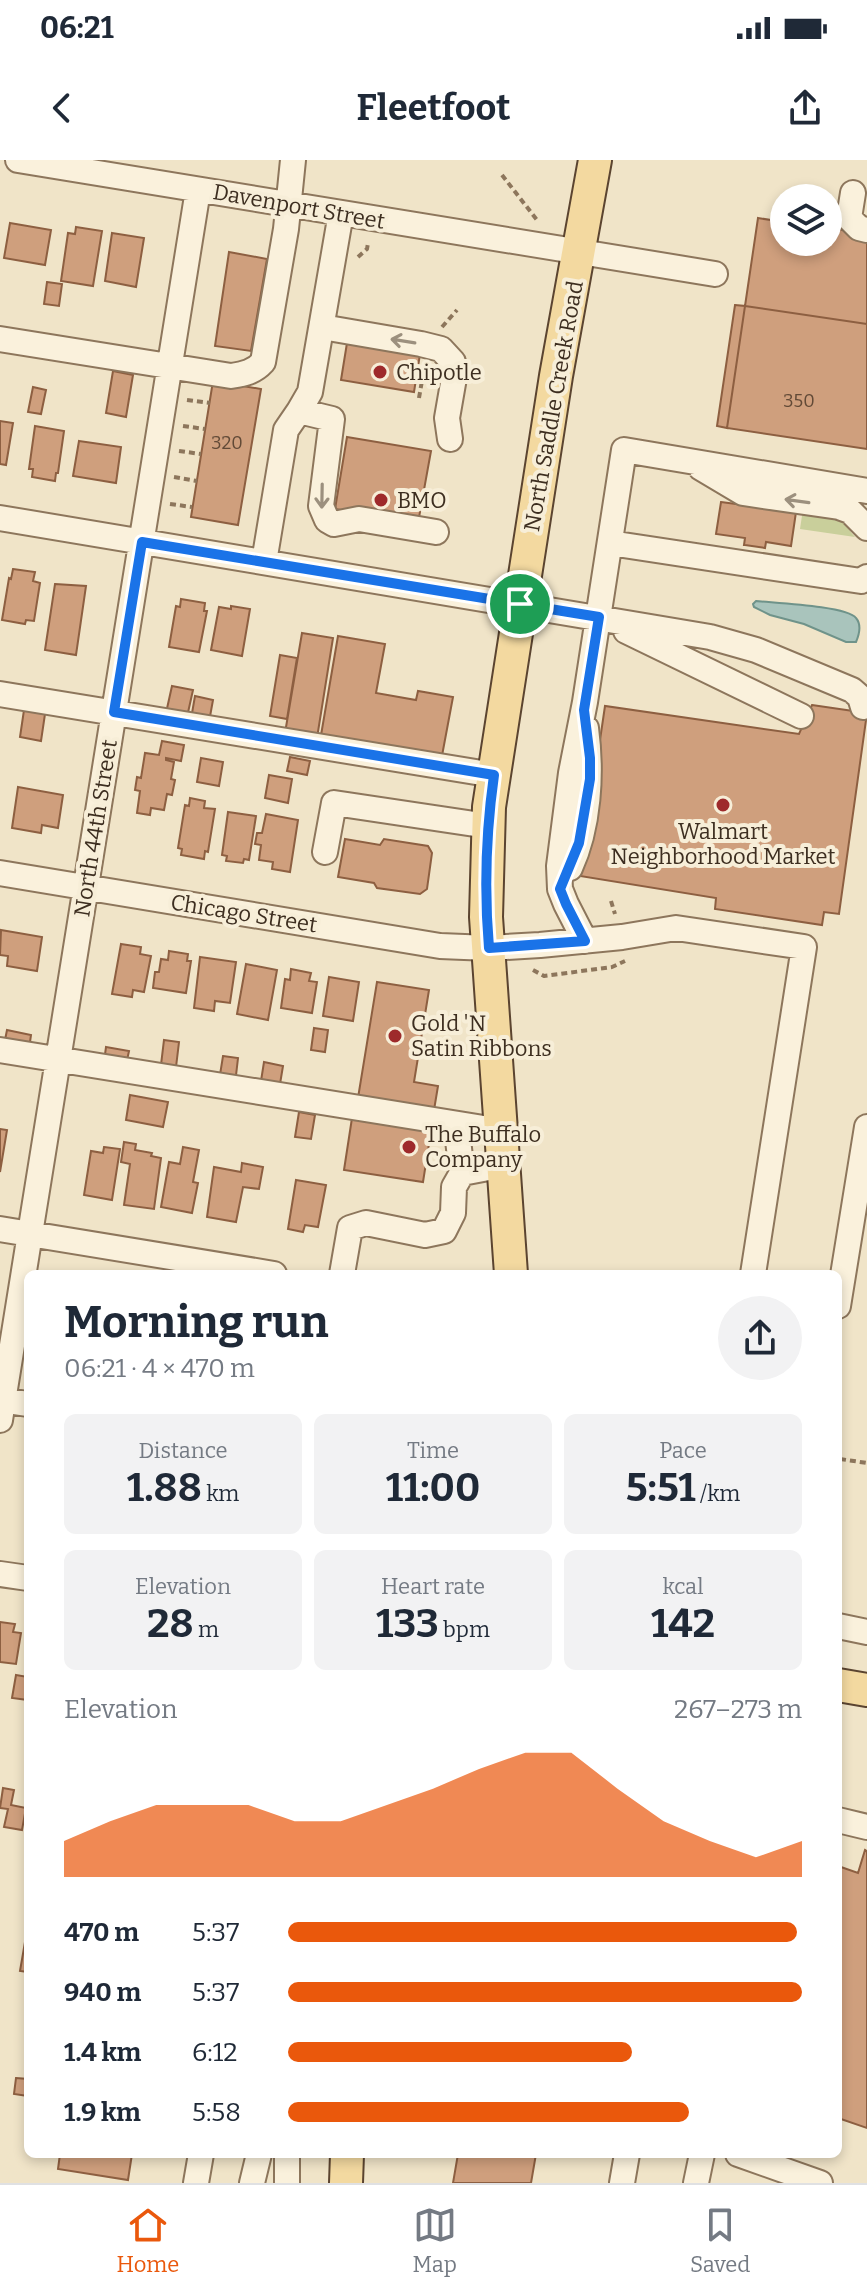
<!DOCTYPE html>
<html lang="en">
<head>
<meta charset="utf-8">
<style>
	:root { --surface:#fff; --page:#f2f2f3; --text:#1f2937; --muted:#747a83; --line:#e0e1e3; --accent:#ea580c }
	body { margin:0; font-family:Bitter,serif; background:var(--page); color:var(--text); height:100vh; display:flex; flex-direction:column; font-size:30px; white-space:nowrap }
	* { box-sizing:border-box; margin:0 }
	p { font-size:26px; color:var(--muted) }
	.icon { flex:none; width:44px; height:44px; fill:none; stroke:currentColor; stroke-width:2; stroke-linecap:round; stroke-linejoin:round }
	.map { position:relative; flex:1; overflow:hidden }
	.side { position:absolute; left:24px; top:1110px; width:818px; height:888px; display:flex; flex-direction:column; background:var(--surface); border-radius:12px; box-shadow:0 4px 12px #0003 }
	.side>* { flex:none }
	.buttons { position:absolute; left:770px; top:24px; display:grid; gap:16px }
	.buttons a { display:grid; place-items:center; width:72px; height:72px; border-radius:50%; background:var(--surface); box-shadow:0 4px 12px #0003; font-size:40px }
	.pin { position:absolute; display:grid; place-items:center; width:68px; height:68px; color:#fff; margin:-34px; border:4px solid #fff; border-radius:50%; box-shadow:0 2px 8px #0007 }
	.round { display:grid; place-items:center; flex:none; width:84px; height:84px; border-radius:42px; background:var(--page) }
	.headline { display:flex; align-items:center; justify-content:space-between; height:136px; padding:0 40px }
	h1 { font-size:44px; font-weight:700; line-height:60px }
	.metrics { display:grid; grid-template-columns:repeat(3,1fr); gap:12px; height:136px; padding:8px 40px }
	.metrics div { display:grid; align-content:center; border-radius:12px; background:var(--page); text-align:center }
	.metrics b { font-size:40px; font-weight:700 }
	.metrics small { font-size:22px; font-weight:400 }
	.metrics p { font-size:22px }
	.chart { height:224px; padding:16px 40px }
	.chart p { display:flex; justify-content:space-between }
	.chart svg { width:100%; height:144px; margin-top:8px; fill:var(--accent); opacity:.7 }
	ul { padding:0 40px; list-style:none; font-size:26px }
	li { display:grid; grid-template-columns:128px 96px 1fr; align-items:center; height:60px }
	li i { height:20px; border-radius:10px; background:var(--accent) }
	.status { display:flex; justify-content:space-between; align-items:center; height:56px; padding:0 40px; background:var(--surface); direction:ltr }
	.status svg { height:22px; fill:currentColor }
	header { display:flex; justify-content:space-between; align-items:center; height:104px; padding:0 40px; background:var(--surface); font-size:36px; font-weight:700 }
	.dock { display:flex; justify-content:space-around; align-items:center; height:112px; border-top:2px solid var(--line); background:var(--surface); font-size:22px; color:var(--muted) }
	.dock a { display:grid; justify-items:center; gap:4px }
	.dock .selected { color:var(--accent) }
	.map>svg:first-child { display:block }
	.green { fill:#c9cf9b }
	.water { fill:#a9c4bc; stroke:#6f938a; stroke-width:2 }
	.building { fill:#cf9f7d; stroke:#8d5f41; stroke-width:2 }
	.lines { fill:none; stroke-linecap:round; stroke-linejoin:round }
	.minor-casing { stroke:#8d765c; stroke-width:28 }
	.major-casing { stroke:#5b4430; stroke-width:36 }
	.path { stroke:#8d765c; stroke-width:4; stroke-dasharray:6 4; stroke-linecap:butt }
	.minor { stroke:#faf1dc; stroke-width:24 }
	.major { stroke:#f3d9a0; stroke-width:32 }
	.oneway { stroke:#9c907e }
	.route-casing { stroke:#fff; stroke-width:16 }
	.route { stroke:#1a73e8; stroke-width:10 }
	.poi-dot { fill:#9e2a2b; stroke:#f7eed8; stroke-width:3 }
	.labels { text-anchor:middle; stroke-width:8; stroke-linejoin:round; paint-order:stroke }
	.number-label { font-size:18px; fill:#624a37 }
	.street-label { font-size:22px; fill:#3d2e20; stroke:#f7eed8 }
	.poi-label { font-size:22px; fill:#3d2e20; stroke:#f7eed8; text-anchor:start }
</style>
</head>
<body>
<div class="status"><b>06:21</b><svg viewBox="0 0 49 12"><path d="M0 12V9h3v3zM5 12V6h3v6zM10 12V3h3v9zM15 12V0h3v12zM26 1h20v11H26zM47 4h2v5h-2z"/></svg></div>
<header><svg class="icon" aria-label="back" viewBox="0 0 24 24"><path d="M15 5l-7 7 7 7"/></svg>Fleetfoot<svg class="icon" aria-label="share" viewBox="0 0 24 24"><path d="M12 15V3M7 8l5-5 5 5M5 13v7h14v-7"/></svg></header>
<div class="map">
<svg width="867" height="2023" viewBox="0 0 867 2023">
	<rect width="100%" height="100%" fill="#f0e4c8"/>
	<path class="green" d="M803 349C814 350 838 350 844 360 848 366 849 371 855 377L800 369Z"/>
	<path class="water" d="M756 441C774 443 847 446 856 458 862 465 859 475 856 482H846L804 464 770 455 754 447 753 444Z"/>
	<path class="building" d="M758 58 784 62V82H828V68L867 73V164L745 146Z
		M10 63 51 70 45 105 4 98Z
		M76 67 102 71 93 126 61 121 68 73 75 74Z
		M112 73 144 78 136 127 105 121Z
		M229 92 267 99 251 191 215 186Z
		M47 122 62 124 59 146 44 144Z
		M735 145 745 146 727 268 717 266Z
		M745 146 867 164V289L727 268Z
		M347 183 420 194 414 232 341 220Z
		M113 211 133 215 126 257 106 253Z
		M213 221 261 229 238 365 191 357Z
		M33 227 46 230 41 254 28 252Z
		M0 261 13 263 6 305 0 304Z
		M35 266 64 271 58 313H56L55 321 32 317 33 309H29Z
		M347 277 431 291 418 363 335 349Z
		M79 281 121 287 116 323 73 316Z
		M721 342 796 352 791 386 766 382 765 388 745 385H744L745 378 716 374Z
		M13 409 35 412 33 421 40 423 34 461 26 460 25 464 2 460 9 418 11 419Z
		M55 424 86 426 76 495 45 490Z
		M181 439 205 443 204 451H207L199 492 169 487 176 446 180 447Z
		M231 446 250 449 242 496 211 490 219 447 231 449Z
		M302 473 333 478 317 578 285 573Z
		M338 476 385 484 376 533 416 540 418 531 453 537 441 601 320 581Z
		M280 495 297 498 287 559 270 556Z
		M172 526 193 530 187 557 166 553Z
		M195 536 213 540 209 562 191 559Z
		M812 545 867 553 839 754 824 752 822 765 715 749 716 738 580 716 605 546 799 574Z
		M24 550 45 554 41 581 20 577Z
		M162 581 184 585 181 601 166 598V600L174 602 171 619 175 620 172 635 167 634 164 650 151 648 150 655 137 653 140 631 135 630 137 617 141 618 145 593 159 595Z
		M290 597 310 601 307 615 287 611Z
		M201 598 223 602 219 626 197 622Z
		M269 615 292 619 288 643 265 638Z
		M18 627 63 635 58 668 42 665 41 673 12 668Z
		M190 638 205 641 204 648 215 649 208 692 205 691 204 699 181 695 182 689 178 688 185 645 189 646Z
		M228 652 256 656 249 700 244 699 243 703 226 701 227 696 222 695Z
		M266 654 298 660 290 712 272 709 273 702 259 700 261 685 255 684 257 673H262Z
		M345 679 380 685 384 679 428 686 432 693 427 729 420 734 377 728 374 723 338 717Z
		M1 770 42 777 37 811 7 806 8 796 0 795Z
		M121 784 141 787 140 794 151 796 144 832 133 830 132 837 112 834Z
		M169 791 188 794 187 801H191L186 833 153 828 155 812H159L161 799 168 800Z
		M200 797 236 802 230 843 215 841 214 851 194 848Z
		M246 804 277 810 268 860 237 854Z
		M291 809 311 813 309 821 317 822 312 853 281 848 285 819 290 820Z
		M329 817 359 822 353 861 323 856Z
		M377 822 429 830 414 922 438 926 433 956 357 944Z
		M314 868 328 870 325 892 311 890Z
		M7 870 31 875 29 889 4 885Z
		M164 880 179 882 176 907 161 905Z
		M106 887 129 891 126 905 104 902Z
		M223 896 238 898 235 924 219 921Z
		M264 902 283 906 280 924 261 921Z
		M130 935 168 942 163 967 126 960Z
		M299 952 315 955 311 979 295 977Z
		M352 958 431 971 423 1022 344 1010Z
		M0 969 7 970 0 1012Z
		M124 982 136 984 135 990 152 993 151 996 161 998 154 1049 124 1045 130 1004 121 1002Z
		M104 987 120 989 112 1040 84 1035 91 991 103 993Z
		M183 987 199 990 193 1022 198 1023 192 1053 161 1047 169 1002 180 1004Z
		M242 1003 263 1007 259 1029 243 1027 236 1062 207 1057 214 1007 241 1012Z
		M296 1020 326 1025 318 1067 305 1065 303 1072 288 1069Z
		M0 1462 15 1464 13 1472 21 1473 16 1504 0 1502Z
		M16 1515 28 1517V1540L12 1538Z
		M3 1628 14 1630 11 1645 26 1648 22 1670 4 1667 8 1649 0 1648Z
		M865 1690 867 1691V1968L838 1958V1706L858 1713Z
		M25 1782H28V1812L20 1811Z
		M16 1918 28 1919V1936L14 1934Z
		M60 1994H132L128 2020 58 2009Z
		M458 1994H536L531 2023H453Z"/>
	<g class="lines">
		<g class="minor-casing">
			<path id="minor" d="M18 0 715 114
				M853 33 849 58 859 68 867 70
				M322 167 421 184 441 189 453 202 455 212 447 258 450 279
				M0 179 231 216C244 214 254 212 263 202L286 69 293 0
				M299 251 310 232 341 53
				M701 308 743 333 839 347 850 351 867 368
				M0 358 710 477 756 490 852 530 860 537 863 547
				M610 383 861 421 867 417
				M264 402 286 270 299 251 332 259 321 346 327 360 334 364 359 359 436 372
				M626 471 801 556
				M0 534 494 615
				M325 692 334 643 488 666
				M570 708C589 667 592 613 586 568
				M0 713 440 786 489 788 540 785 622 777 676 768 804 787 753 1114
				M585 781 566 744 560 729 559 706 571 613 585 542 624 290 867 331
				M0 890 502 971
				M456 964 462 1013
				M0 1069 274 1114
				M342 1114 350 1068 366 1063 425 1075 444 1071 453 1053 454 1027 462 1013 504 1005
				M838 1146 867 967
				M0 1240 28 1244
				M0 1260 198 30
				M0 1414 28 1418
				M838 1466 867 1472
				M838 1660 867 1667
				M287 1994V2023
				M738 1994 820 2023
				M196 2023 201 1994
				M252 2023 259 1994
				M622 2023 627 1994
				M696 2023 702 1994"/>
		</g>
		<g class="major-casing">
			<path id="major" d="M511 1114 486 757 489 647 556 216 595 0
				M838 1525 867 1530
				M346 2023 347 1994"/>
		</g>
		<path class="path" d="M502 15 537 60
			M358 97 367 89 368 83
			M442 167 457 150
			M419 238 424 209
			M187 240 210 243
			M183 266 205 269
			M179 291 201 294
			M174 317 197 321
			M170 344 192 347
			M611 741 615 754
			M533 810 544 816 612 807 625 801
			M840 1299 867 1303"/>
		<use href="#minor" class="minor"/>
		<use href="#major" class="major"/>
	</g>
	<defs><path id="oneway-shaft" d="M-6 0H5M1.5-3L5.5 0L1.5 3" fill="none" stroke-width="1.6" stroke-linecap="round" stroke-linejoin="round" transform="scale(2)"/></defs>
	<g class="oneway">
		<use href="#oneway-shaft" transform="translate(403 181) rotate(-171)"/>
		<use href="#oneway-shaft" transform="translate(322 336) rotate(91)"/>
		<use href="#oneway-shaft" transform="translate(797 341) rotate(-172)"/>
	</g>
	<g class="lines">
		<g class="route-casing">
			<path id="route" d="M142 382 599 457 584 550 590 598V619L579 683 560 729 566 744 585 781 489 788C484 730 486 672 494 615L114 552Z"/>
		</g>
		<use href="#route" class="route"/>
	</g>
	<g class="poi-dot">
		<circle cx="380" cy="212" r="8"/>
		<circle cx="381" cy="340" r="8"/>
		<circle cx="723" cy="645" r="8"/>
		<circle cx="395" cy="876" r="8"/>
		<circle cx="409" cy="987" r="8"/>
	</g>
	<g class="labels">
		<g class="number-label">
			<text x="799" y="247">350</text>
			<text x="227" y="289">320</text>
		</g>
		<g class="street-label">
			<text transform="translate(299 46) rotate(10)" y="8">Davenport Street</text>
			<text transform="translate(553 246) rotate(-80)" y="8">North Saddle Creek Road</text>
			<text transform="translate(95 668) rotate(-81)" y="8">North 44th Street</text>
			<text transform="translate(244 753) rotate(9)" y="8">Chicago Street</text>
		</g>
		<g class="poi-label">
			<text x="396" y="220">Chipotle</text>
			<text x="397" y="348">BMO</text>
			<text x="723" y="679" text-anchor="middle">Walmart<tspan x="723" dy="25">Neighborhood Market</tspan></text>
			<text x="411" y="871">Gold 'N<tspan x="411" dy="25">Satin Ribbons</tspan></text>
			<text x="425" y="982">The Buffalo<tspan x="425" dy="25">Company</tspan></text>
		</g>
	</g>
</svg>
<div class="buttons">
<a><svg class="icon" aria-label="layers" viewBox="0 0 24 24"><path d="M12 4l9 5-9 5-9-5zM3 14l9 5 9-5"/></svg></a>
</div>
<div class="pin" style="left:520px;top:444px;background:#1e9e55"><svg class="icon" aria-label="arrive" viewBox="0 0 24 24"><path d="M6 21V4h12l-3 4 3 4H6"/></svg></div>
<section class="side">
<div class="headline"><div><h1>Morning run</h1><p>06:21 · 4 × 470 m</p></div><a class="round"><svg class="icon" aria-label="share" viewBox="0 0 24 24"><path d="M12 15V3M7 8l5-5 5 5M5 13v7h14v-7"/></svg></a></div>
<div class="metrics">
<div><p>Distance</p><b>1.88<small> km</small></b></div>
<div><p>Time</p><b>11:00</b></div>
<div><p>Pace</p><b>5:51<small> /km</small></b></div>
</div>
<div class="metrics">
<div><p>Elevation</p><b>28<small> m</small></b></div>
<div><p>Heart rate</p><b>133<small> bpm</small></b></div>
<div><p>kcal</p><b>142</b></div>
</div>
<div class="chart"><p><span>Elevation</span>267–273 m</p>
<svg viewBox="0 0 160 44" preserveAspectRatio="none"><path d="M0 44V33L10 27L20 22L30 22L40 22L50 27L60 27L70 22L80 17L90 11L100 6L110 6L120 17L130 27L140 33L150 38L160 33V44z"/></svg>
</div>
<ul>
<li><b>470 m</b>5:37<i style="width:99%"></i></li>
<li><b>940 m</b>5:37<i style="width:100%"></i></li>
<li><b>1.4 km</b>6:12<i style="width:67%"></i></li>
<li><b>1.9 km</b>5:58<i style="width:78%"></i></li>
</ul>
</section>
</div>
<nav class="dock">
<a class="selected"><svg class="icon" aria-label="home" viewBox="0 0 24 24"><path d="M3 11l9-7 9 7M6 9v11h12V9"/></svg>Home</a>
<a><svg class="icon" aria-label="map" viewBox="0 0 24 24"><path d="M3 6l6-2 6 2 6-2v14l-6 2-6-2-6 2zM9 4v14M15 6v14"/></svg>Map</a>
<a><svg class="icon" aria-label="saved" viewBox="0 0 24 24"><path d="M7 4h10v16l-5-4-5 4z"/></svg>Saved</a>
</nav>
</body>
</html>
